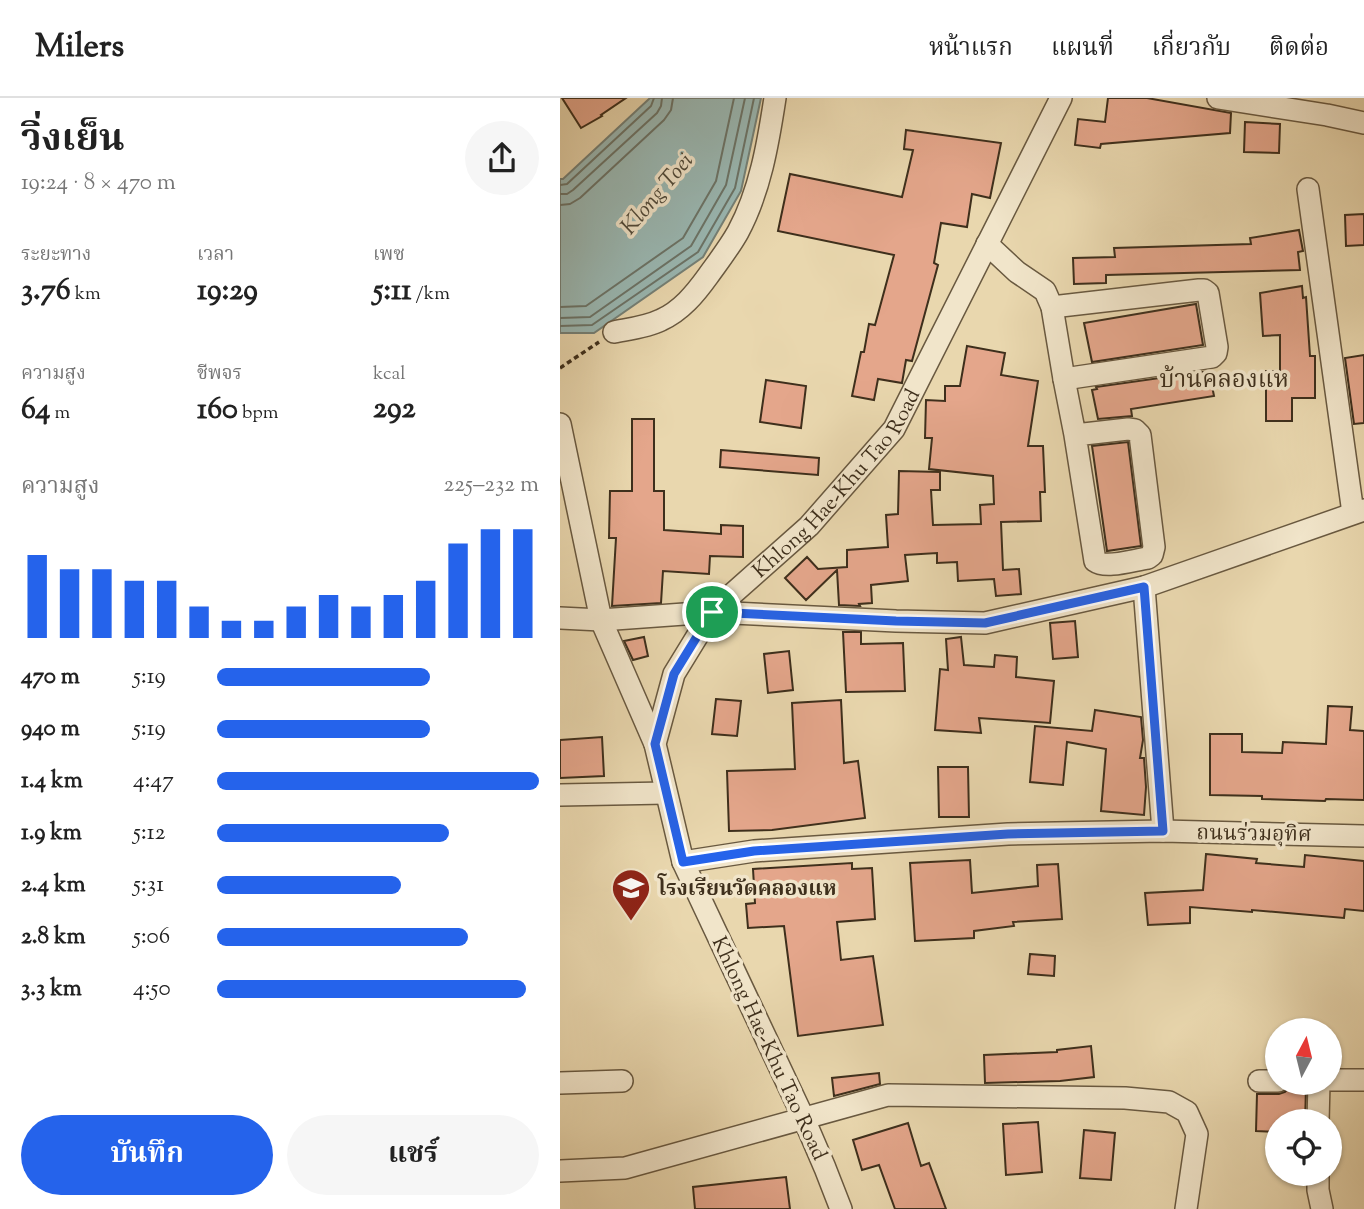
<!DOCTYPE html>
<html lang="th">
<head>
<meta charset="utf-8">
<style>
	:root { --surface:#fff; --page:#f6f6f6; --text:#222; --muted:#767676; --line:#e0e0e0; --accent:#2563eb }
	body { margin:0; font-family:"Sorts Mill Goudy","Noto Serif Thai",serif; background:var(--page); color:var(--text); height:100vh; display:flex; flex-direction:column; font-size:26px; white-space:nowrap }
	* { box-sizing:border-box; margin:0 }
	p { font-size:23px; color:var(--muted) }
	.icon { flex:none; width:38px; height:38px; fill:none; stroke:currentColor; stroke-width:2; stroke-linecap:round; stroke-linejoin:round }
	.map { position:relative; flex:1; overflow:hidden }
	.sheet { display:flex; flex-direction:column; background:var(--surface); width:560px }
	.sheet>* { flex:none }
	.needle { width:46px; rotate:7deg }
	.controls { position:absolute; left:705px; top:920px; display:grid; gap:14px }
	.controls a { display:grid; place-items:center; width:77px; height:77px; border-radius:50%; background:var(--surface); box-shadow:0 2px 5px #0004; font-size:35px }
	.pin { position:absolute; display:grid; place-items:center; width:60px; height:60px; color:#fff; margin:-30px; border:4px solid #fff; border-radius:50%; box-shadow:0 2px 7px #0007 }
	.round { display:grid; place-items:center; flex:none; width:74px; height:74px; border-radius:37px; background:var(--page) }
	.head { display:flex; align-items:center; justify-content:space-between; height:119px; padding:0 21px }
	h1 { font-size:38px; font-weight:700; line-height:52px }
	.metrics { display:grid; grid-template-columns:repeat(3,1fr); gap:10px; height:119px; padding:7px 21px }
	.metrics div { display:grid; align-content:center }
	.metrics b { font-size:30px; font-weight:700 }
	.metrics small { font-size:19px; font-weight:400 }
	.metrics p { font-size:19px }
	.chart { height:196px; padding:14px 21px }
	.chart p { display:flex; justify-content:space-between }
	.chart svg { width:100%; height:126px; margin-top:7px; stroke:var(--accent); stroke-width:6 }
	.action { display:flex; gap:14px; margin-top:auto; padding:14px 21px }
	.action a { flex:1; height:80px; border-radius:42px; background:var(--accent); color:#fff; font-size:28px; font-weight:700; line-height:80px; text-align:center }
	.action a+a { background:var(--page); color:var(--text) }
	ul { padding:0 21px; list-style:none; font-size:23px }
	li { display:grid; grid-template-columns:112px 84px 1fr; align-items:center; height:52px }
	li i { height:18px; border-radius:9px; background:var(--accent) }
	header { display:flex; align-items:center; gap:42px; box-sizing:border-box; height:98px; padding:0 35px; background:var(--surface); border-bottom:2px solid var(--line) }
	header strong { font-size:33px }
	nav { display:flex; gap:38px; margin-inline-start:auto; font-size:24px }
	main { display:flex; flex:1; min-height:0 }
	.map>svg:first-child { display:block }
	.water { fill:#9ab8b3; stroke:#758177; stroke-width:2 }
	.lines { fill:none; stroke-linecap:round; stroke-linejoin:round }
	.shore { stroke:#6c7468; stroke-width:2 }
	.building { fill:#e4a68b; stroke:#3e2f1c; stroke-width:2 }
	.minor-casing { stroke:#695940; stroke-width:24 }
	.path { stroke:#3e2f1c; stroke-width:3.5; stroke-dasharray:5 3.5; stroke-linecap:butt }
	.minor { stroke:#f1e5ca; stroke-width:21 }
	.route-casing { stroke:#fff; stroke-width:14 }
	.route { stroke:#2563eb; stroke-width:9 }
	.labels { text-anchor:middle; stroke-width:7; stroke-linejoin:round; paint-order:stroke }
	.street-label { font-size:21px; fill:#3e2f1c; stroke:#f1e5ca }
	.poi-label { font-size:21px; font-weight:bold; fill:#3e2f1c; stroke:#f1e5ca; text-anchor:start }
	.water-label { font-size:23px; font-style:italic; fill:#504a3a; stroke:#f1e5ca }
	.quarter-label { font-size:24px; fill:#3e2f1c; stroke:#f1e5ca }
</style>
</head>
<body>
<header>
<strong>Milers</strong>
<nav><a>หน้าแรก</a><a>แผนที่</a><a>เกี่ยวกับ</a><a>ติดต่อ</a></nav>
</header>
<main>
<section class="sheet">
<div class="head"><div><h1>วิ่งเย็น</h1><p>19:24 · 8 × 470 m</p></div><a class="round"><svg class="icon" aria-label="share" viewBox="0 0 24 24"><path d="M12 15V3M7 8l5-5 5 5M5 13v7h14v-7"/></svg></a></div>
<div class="metrics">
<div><p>ระยะทาง</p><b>3.76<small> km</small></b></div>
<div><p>เวลา</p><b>19:29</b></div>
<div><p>เพซ</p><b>5:11<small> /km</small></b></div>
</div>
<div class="metrics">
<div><p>ความสูง</p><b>64<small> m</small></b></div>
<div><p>ชีพจร</p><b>160<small> bpm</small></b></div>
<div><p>kcal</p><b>292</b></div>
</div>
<div class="chart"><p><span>ความสูง</span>225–232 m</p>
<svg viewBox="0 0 160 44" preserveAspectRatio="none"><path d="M5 44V15M15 44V20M25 44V20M35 44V24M45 44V24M55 44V33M65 44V38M75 44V38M85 44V33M95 44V29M105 44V33M115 44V29M125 44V24M135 44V11M145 44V6M155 44V6"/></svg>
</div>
<ul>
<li><b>470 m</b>5:19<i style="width:66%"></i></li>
<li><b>940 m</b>5:19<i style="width:66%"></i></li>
<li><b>1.4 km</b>4:47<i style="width:100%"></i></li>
<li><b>1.9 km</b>5:12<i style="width:72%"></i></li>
<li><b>2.4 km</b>5:31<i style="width:57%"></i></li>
<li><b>2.8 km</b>5:06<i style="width:78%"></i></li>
<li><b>3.3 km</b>4:50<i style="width:96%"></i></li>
</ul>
<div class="action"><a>บันทึก</a><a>แชร์</a></div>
</section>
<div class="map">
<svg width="804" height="1111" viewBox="0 0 804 1111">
	<rect width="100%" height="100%" fill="#e9d7ae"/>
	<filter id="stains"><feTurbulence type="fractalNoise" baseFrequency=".00286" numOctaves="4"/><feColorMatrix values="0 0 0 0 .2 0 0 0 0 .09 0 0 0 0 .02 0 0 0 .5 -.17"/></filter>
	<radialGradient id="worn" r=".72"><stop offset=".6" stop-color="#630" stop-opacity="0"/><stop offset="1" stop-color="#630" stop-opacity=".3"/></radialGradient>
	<path class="water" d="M90 0H201L181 93 143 159 34 235H0V81H3Z"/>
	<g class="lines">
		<path class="shore" d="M0 87 7 86 91 8 94 0
			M0 96H7L13 92 97 15 101 8 102 0
			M0 107 10 106 20 100 104 22 111 12 113 0
			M0 209 26 208 123 140 156 83 174 0
			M0 220 30 219 131 148 166 87 185 0
			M0 228 32 227 138 154 175 90 194 0"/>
	</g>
	<path class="building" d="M2 0H66L41 17 42 18 21 30Z
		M548 0H587L671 15 670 35 541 46 540 50 515 47 518 21 545 24Z
		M685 24 720 26 719 55 684 54Z
		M346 32 441 45 430 100 412 96 407 129 381 125 374 165 378 167 352 263 346 262 342 285 318 281 314 302 292 298 301 254H304L309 226 315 227 334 157 218 133 230 76 342 99 353 52 344 51Z
		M804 116V147L786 148 785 117Z
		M739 132 743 153 738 154 740 172 546 177V185L514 186 513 160 555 159 554 150 691 146 690 140Z
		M742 188 743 200 746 199 750 258H755V300H732V323H706V273H720V237L703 238 700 195Z
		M636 206 643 247 532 264 524 225Z
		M407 248 445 255 441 277 478 283 468 348H483L485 394H480L481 423 441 424 443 472 459 471 461 496 436 498 434 481 398 483 397 464 377 465V455L345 457 348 483 311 487 312 505 299 506 300 508 279 507 277 472 246 502 225 480 247 459 258 471 287 469V452L328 449 326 417 338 416 339 373 380 374V392H371L373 427 421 426 420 407 434 406 433 378 369 371 372 340H365L366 302 385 303V288H400Z
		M804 257V325L794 326 785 260Z
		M649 273 654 298 571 311 572 318 538 321 532 292 537 291 536 289Z
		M206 282 246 288 241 330 200 324Z
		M72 321H94V393H104V432L161 436V427L183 428V459L150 458 149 476 103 473 101 505 52 508 56 440H49L50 393H72Z
		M568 344 581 448 547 453 532 348Z
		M161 352 259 360 258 377 160 369Z
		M515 523 518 559 493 561 490 525Z
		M283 534H301V546L343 545 345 593 286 594Z
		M84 539 88 558 73 562 64 543Z
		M401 539 404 567 434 569 435 557 457 559 456 579 494 583 490 625 419 620 421 635 375 632 380 571 388 572 386 541Z
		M229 553 233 592 208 595 204 556Z
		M156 601 181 603 177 638 152 636Z
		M281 602 284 665 298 663 305 720 212 732 169 733 167 673 235 671 232 605Z
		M768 608 792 609 790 632 804 633V702L766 701 765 703 702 701V698L650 697V636H682V654L722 655 723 644 766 646Z
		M535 612 581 619 583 642 580 660H584L586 689 584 717 541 713 546 651 507 644 503 687 470 684 475 628 532 633Z
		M42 639 44 678 0 680V642Z
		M378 669H408L409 719H379Z
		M646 756 697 761 696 765 744 769 745 757 804 763V813L785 811 784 820 692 812V814L630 809V825L588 827 585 795 643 792Z
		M410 762 412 795 478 788 477 767 498 766 502 821 453 824 454 828 414 833V840L355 843 350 765Z
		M292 765V771L312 770 315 821 277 824 281 862 313 858 323 927 238 938 224 828 188 830 186 806 195 805 193 771Z
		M470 856 495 858 494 878 468 876Z
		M531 948 534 979 500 983 425 985 424 957 497 954V952Z
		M319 975 320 986 274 998 272 980Z
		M730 988 746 989 745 1024H718V1034L696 1033 697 996H719L725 994Z
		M478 1024 482 1074 446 1077 443 1026Z
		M348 1025 361 1068 369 1065 386 1111H335L319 1067 302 1072 293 1042Z
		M524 1032 555 1035 551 1082 520 1080Z
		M226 1079 230 1111H135L133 1089Z"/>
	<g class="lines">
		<g class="minor-casing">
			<g id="minor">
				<path d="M658 0 767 17 804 25"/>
				<path d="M748 91 793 415"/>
				<path d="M427 146 457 174 485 193 492 209 504 281 515 337 535 463C546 471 573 462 588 460L592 457 594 449 580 337 575 332 568 331 515 337"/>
				<path d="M492 209 639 192H644L648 195 657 249 656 255 652 259 504 281"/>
				<path d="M54 234C69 231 87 229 101 222 121 213 135 196 148 178 158 164 169 150 178 134 200 93 208 46 215 0"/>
				<path d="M0 326 41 522 95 646"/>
				<path d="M584 489 603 733"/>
				<path d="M0 520 41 522 152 514 336 523 425 525 584 489 804 412"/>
				<path d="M0 697 106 695"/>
				<path d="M123 764 194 753 448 736 603 733 804 738"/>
				<path d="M770 982H804"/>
				<path d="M699 983H718"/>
				<path d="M0 985 62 983"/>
				<path d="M758 1024 759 985"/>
				<path d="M0 1073 65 1070 328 997 565 1000 609 1004 627 1014 637 1036 626 1111"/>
				<path d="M758 1076V1092L762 1111"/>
				<path id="s1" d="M281 1111 265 1070 244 1021 123 764 95 646 114 576 152 514 249 428 334 331 501 0"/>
			</g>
		</g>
		<path class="path" d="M0 270 39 244"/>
		<use href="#minor" class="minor"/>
	</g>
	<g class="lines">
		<g class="route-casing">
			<path id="route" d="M584 489 603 733 448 736 194 753 123 764 95 646 114 576 152 514 336 523 425 525Z"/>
		</g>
		<use href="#route" class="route"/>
	</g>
	<defs>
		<g id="school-pin" transform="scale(2.0125)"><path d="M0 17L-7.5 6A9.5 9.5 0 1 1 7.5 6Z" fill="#8f2418" stroke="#f1e5ca"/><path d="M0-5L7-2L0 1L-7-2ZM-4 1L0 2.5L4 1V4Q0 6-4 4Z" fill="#fff"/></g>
	</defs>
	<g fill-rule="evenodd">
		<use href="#school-pin" x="71" y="790"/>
	</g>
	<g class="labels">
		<g class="street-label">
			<text dy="7" stroke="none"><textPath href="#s1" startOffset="828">Khlong Hae-Khu Tao Road</textPath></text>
			<text transform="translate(694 735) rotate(1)" y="7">ถนนร่วมอุทิศ</text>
			<text transform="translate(210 950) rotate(65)" y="7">Khlong Hae-Khu Tao Road</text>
		</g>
		<g class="poi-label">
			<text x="98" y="797">โรงเรียนวัดคลองแห</text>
		</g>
		<g class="water-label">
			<text transform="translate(96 95) rotate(-50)" y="8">Klong Toei</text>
		</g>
		<g class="quarter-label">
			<text x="664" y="289">บ้านคลองแห</text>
		</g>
	</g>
	<rect width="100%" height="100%" filter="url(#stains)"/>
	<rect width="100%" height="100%" fill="url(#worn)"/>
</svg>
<div class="controls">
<a><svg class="needle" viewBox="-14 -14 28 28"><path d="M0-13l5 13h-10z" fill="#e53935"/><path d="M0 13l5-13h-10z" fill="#767676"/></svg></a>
<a><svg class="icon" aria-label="locate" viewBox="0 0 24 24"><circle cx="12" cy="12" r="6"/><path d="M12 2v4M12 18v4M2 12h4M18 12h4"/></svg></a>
</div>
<div class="pin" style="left:152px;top:514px;background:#1e9e55"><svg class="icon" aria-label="arrive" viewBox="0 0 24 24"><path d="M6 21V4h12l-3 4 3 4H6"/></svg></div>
</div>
</main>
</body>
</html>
